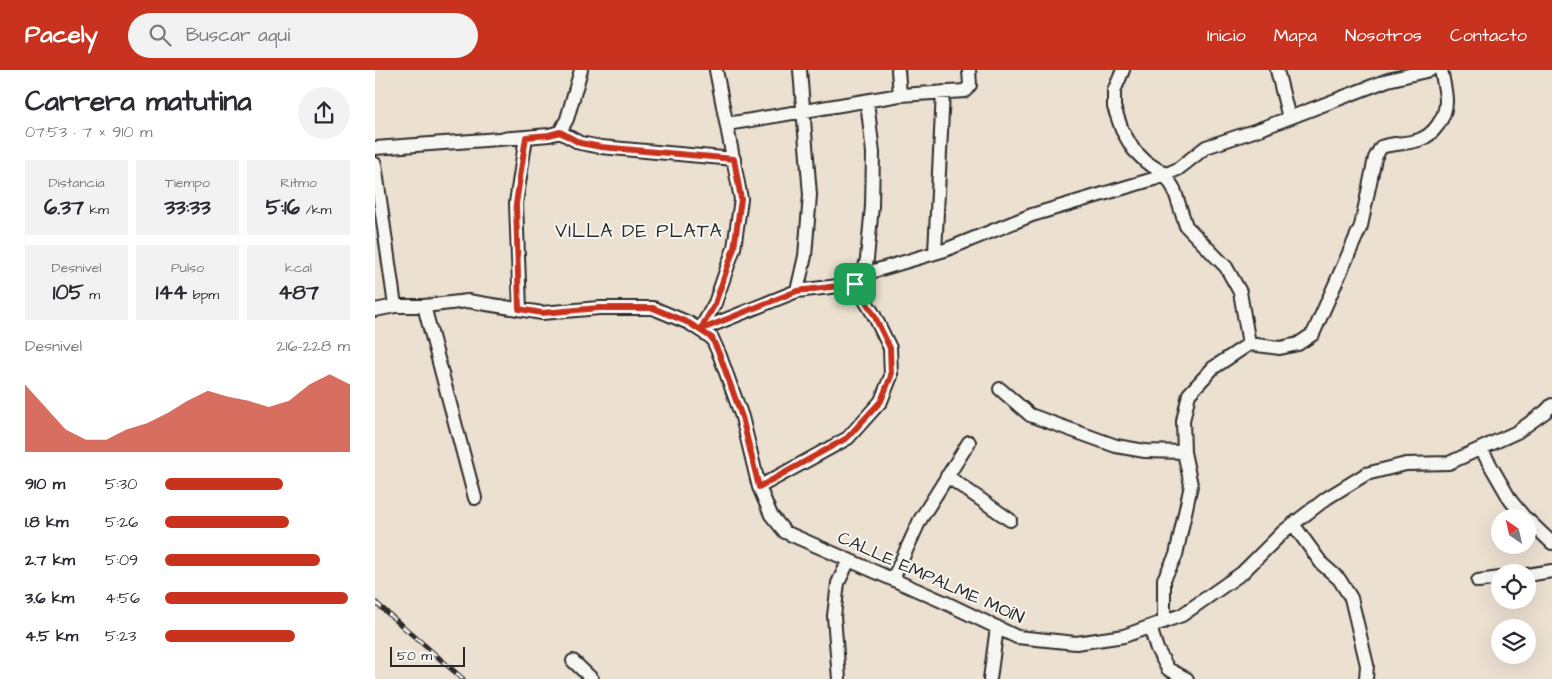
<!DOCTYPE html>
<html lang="es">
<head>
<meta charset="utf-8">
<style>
	:root { --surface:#fff; --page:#f2f2f3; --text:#2b2b33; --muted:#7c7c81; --accent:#c8321e }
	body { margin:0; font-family:"Architects Daughter",sans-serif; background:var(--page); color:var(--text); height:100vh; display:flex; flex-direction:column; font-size:19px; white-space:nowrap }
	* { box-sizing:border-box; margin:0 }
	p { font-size:16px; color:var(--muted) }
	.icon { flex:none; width:28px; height:28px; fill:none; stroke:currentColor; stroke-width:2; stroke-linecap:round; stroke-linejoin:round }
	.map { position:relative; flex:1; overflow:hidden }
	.panel { display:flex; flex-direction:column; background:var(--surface); width:375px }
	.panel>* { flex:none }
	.needle { width:32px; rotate:326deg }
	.controls { position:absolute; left:1116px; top:439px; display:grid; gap:10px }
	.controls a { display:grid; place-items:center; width:45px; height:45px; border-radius:50%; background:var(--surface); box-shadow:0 5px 20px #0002; font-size:25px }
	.scale { position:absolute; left:15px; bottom:12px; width:75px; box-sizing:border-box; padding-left:5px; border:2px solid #2b2b2b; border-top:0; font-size:14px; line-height:18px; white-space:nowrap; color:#2b2b2b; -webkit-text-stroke:4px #f6f6f2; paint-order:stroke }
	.pin { position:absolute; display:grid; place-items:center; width:42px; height:42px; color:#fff; margin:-21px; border-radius:10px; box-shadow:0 2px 8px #0006 }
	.round { display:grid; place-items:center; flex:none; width:52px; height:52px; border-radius:26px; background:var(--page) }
	.summary { display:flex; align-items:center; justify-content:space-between; height:85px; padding:0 25px }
	h1 { font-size:28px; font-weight:700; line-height:38px }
	.figures { display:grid; grid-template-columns:repeat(3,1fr); gap:8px; height:85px; padding:5px 25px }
	.figures div { display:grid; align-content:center; border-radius:0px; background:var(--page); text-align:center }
	.figures b { font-size:21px; font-weight:700 }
	.figures small { font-size:14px; font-weight:400 }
	.figures p { font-size:14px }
	.chart { height:140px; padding:10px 25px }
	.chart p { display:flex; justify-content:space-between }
	.chart svg { width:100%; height:90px; margin-top:5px; fill:var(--accent); opacity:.7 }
	ul { padding:0 25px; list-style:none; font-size:16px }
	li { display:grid; grid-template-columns:80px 60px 1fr; align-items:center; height:38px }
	li i { height:12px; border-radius:6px; background:var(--accent) }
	header { display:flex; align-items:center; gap:30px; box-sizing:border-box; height:70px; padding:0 25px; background:var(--accent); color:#fff }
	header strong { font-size:24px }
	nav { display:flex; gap:28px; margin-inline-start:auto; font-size:18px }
	.search { width:350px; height:45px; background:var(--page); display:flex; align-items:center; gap:12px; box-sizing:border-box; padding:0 18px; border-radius:28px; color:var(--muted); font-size:19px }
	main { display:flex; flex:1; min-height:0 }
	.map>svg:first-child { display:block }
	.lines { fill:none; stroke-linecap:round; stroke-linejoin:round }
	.minor-casing { stroke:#2b2b2b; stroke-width:16 }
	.minor { stroke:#f6f6f2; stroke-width:12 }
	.rail-casing { stroke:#2b2b2b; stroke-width:5 }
	.rail { stroke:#f6f6f2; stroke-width:3; stroke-dasharray:9; stroke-linecap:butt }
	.route-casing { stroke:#fff; stroke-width:10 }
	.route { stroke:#c8321e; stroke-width:6 }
	.labels { text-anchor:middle; stroke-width:4; stroke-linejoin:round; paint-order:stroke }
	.street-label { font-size:18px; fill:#2b2b2b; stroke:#f6f6f2 }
	.neighbourhood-label { font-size:19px; letter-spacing:1px; fill:#2b2b2b; stroke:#f6f6f2 }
</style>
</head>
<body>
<header>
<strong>Pacely</strong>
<div class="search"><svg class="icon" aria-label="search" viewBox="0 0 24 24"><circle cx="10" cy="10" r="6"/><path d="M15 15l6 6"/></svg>Buscar aquí</div>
<nav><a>Inicio</a><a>Mapa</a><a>Nosotros</a><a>Contacto</a></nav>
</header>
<main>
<section class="panel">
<div class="summary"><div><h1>Carrera matutina</h1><p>07:53 · 7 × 910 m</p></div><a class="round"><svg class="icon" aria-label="share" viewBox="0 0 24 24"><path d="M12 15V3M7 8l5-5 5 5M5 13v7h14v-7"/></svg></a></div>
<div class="figures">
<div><p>Distancia</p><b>6.37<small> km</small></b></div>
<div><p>Tiempo</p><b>33:33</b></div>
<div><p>Ritmo</p><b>5:16<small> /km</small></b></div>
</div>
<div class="figures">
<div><p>Desnivel</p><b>105<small> m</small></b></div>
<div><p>Pulso</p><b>144<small> bpm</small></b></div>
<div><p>kcal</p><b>487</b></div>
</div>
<div class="chart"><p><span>Desnivel</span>216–228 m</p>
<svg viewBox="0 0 160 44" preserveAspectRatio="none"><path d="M0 44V11L10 22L20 33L30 38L40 38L50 33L60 30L70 25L80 19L90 14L100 17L110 19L120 22L130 19L140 11L150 6L160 11V44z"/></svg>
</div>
<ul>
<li><b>910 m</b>5:30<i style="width:64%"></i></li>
<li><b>1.8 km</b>5:26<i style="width:67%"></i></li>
<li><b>2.7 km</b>5:09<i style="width:84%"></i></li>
<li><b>3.6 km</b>4:56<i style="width:99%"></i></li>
<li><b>4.5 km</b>5:23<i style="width:70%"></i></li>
</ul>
</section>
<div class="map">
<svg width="1177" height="609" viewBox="0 0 1177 609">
	<rect width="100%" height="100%" fill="#ece0d1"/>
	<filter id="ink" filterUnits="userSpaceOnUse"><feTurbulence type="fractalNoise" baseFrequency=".02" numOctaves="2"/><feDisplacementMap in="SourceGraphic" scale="10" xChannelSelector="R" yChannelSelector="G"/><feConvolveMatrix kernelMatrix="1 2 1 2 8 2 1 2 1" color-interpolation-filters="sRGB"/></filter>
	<g filter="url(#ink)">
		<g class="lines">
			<g class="minor-casing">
				<path id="minor" d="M523 0 525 25
					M748 0 739 21V37L747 60 758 79 771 92 790 104 799 119 811 156 851 197 865 222 874 274 838 298 814 324 808 351 809 382 816 415 801 485 789 509V552
					M902 0 914 48
					M352 54 525 25 590 21 595 15 594 0
					M185 62 205 73 226 77 359 89
					M0 78 151 67
					M0 94 20 236
					M560 182 568 22
					M487 209 492 189 497 136 498 83 492 31
					M422 221 430 186 435 125 425 0
					M49 236 100 428
					M145 239 141 133 151 67 174 65 185 62 192 49 206 0
					M0 240 20 236H49L93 231 167 243 224 238H278L314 253 337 268 345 286 367 347 384 417 396 445 410 462 569 532 642 567 701 573 749 566 807 545 867 503 909 461 952 428 991 404 1031 394 1074 393 1142 362 1170 342 1177 335
					M325 260 422 221 480 214 499 201 570 180 657 145 782 108 803 99 831 77 885 59 1013 10 1055 0
					M325 260 340 233 359 178 366 129 341 0
					M874 274 905 278 923 274 938 264 986 156 1000 88 1006 77C1018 73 1032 74 1044 70 1059 65 1071 47 1071 31 1071 21 1068 10 1066 0
					M625 319 655 345 741 376 770 381 809 382
					M1106 379 1136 431 1150 448
					M572 406 635 450
					M384 417 473 368 506 331 516 306 515 278 499 245 480 214
					M1152 449 1177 473
					M918 454 947 494 964 509 976 528 992 595 991 609
					M1152 505 1177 501
					M518 509 545 450 594 372
					M1103 511 1125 508
					M775 557 782 579 793 599 812 609
					M198 591 217 609
					M464 609 459 546 463 513 474 490
					M615 609 622 557"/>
			</g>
			<use href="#minor" class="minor"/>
			<g class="rail-casing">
				<path id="rail" d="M0 532 88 609"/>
			</g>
			<use href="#rail" class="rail"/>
		</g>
	</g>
	<g class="lines" filter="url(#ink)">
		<g class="route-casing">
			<path id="route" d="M480 214 422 221 325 260 340 234 359 178 366 129 359 89 226 77 205 73 185 62 174 65 151 67 141 134 144 239 167 243 224 238H278L314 253 337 268 345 286 367 347 384 417 472 368 506 331 516 306 515 278 499 245 480 214"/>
		</g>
		<use href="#route" class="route"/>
	</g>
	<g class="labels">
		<g class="street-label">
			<text transform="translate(556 507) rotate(24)" y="6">CALLE EMPALME MOÍN</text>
		</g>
		<g class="neighbourhood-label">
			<text x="264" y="167">VILLA DE PLATA</text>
		</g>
	</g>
</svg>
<div class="controls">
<a><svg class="needle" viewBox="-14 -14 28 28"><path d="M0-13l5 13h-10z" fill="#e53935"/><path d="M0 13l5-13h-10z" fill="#7c7c81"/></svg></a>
<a><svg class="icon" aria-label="locate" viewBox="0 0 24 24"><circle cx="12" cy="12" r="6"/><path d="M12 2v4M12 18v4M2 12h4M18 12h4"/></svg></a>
<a><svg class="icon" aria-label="layers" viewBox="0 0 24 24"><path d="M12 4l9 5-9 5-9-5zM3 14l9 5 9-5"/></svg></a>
</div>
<div class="scale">50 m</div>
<div class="pin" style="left:480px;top:214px;background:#1e9e55"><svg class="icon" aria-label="arrive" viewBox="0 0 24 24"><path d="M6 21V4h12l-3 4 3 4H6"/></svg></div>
</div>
</main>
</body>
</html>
